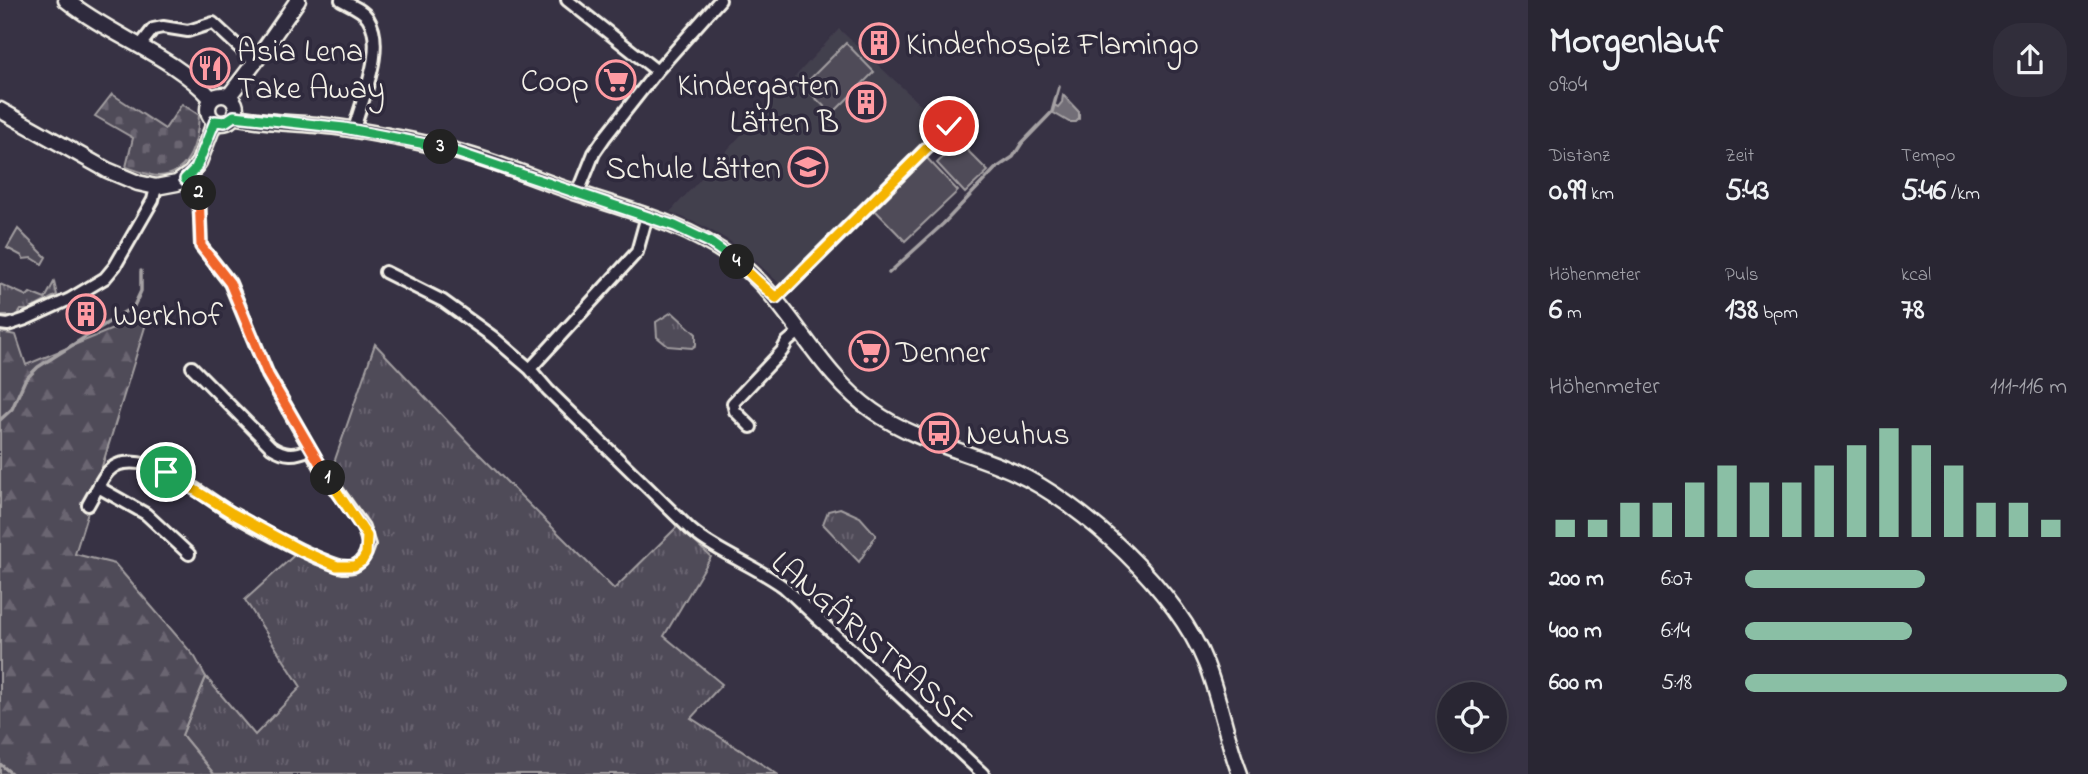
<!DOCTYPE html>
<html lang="de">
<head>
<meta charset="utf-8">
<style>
	:root { --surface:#292633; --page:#312e3b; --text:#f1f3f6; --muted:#a5a5ac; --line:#45434e; --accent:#8abfa5 }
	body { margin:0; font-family:"Indie Flower",sans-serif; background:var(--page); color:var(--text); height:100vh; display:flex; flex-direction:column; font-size:26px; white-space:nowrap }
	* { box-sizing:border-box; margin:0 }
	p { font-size:23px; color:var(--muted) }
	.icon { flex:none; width:38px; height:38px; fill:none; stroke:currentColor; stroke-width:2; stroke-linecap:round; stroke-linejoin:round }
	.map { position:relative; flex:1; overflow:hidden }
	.sheet { display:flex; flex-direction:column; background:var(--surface); width:560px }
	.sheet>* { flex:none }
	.buttons { position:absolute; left:1437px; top:682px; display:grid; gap:14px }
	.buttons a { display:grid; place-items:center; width:70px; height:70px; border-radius:50%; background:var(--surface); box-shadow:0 4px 10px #0003,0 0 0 2px var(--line); font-size:35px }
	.pin { position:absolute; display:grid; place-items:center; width:60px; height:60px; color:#fff; margin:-30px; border:4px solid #fff; border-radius:50%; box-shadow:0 2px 7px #0007 }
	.km { position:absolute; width:35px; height:35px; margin:-18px; border-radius:50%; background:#222; color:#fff; font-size:19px; line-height:35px; text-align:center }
	.round { display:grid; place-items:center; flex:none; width:74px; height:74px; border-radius:28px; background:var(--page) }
	.summary { display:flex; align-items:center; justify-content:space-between; height:119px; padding:0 21px }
	h1 { font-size:38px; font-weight:700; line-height:52px }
	.metrics { display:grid; grid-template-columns:repeat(3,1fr); gap:10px; height:119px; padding:7px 21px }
	.metrics div { display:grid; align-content:center }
	.metrics b { font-size:30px; font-weight:700 }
	.metrics small { font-size:19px; font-weight:400 }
	.metrics p { font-size:19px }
	.chart { height:196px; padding:14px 21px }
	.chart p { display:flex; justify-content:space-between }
	.chart svg { width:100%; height:126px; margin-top:7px; stroke:var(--accent); stroke-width:6 }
	ul { padding:0 21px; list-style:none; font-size:23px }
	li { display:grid; grid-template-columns:112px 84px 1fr; align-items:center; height:52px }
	li i { height:18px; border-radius:9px; background:var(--accent) }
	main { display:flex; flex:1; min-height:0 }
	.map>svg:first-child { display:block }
	.built { fill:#433f4e }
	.grass { fill:url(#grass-tufts); stroke:#a29ea0; stroke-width:2 }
	.forest { fill:url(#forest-firs); stroke:#a29ea0; stroke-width:2 }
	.cemetery { fill:url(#cemetery-stones); stroke:#a29ea0; stroke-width:2 }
	.garden { fill:#504b59; stroke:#a29ea0; stroke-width:2 }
	.water { fill:#726e77; stroke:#a6a2a4; stroke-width:2 }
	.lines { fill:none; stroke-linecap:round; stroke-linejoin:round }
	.stream { stroke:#a6a2a4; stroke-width:3.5 }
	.street-casing { stroke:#f4f1e8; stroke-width:16 }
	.secondary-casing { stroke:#f4f1e8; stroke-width:19 }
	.street { stroke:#2f2a3d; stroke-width:10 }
	.secondary { stroke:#2f2a3d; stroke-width:14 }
	.split-1-casing { stroke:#fff; stroke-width:14 }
	.split-2-casing { stroke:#fff; stroke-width:14 }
	.split-3-casing { stroke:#fff; stroke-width:14 }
	.split-4-casing { stroke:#fff; stroke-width:14 }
	.split-5-casing { stroke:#fff; stroke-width:14 }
	.split-1 { stroke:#f5b400; stroke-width:9 }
	.split-2 { stroke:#f0652b; stroke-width:9 }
	.split-3 { stroke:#22a559; stroke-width:9 }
	.split-4 { stroke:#22a559; stroke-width:9 }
	.split-5 { stroke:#f5b400; stroke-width:9 }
	.labels { text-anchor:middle; stroke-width:7; stroke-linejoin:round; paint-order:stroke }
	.poi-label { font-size:32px; fill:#f4f1e8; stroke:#2f2a3d; text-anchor:start }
	.street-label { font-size:32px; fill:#f4f1e8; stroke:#2f2a3d }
</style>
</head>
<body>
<main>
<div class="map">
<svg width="1528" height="774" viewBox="0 0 1528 774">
	<defs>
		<pattern id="grass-tufts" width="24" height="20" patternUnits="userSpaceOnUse" patternTransform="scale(1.75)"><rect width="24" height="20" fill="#504b59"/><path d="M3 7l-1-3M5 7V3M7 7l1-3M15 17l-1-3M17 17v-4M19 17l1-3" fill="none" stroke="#6a6571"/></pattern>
		<pattern id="forest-firs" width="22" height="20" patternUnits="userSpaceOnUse" patternTransform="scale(1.75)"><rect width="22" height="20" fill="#504b59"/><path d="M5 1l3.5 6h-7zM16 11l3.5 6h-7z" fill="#6a6571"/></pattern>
		<pattern id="cemetery-stones" width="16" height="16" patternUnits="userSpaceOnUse" patternTransform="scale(1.75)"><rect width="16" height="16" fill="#504b59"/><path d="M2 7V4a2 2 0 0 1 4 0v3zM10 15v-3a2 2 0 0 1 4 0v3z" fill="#6a6571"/></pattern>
	</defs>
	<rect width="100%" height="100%" fill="#373244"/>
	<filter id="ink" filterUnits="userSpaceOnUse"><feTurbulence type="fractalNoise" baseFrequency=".0143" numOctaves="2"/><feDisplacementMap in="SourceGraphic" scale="14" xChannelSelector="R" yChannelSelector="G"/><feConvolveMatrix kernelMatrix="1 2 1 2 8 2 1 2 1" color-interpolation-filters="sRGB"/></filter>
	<g filter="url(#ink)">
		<path class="built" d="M839 29 944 126 786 283H779L750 256 728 240 703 226 670 212Z"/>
		<path class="grass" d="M18 229 46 257 42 264 32 258 23 259 22 256 7 248Z
			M54 282 57 295 29 310H21L17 316H0V284L27 296 30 293 45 299Z
			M672 312 696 334V345L692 348 668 346 657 337 656 322Z
			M375 344 473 448 614 589 678 526 711 557 664 636 722 684 691 718 777 774H214L182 735 206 677 255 735 301 687 245 600 300 550 337 566 362 560 363 535 328 480Z
			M840 508 860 517 876 535 859 562 823 524 828 511Z"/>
		<path class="forest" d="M149 314 75 554 115 564 195 657 206 677 182 735 214 774H0V332L16 335 26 365Z"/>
		<path class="cemetery" d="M112 94 165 129 182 104 199 115C198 139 191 175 159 176 148 176 137 170 126 167L133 138 95 116Z"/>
		<path class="garden" d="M846 43 874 72 832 114 803 86Z
			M959 142 988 171 965 193 937 163Z
			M925 156 958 191 905 241 872 207Z"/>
		<path class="water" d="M1063 95 1079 112V119L1076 122H1069L1052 112 1054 105 1058 107 1062 102Z"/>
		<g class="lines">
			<path class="stream" d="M889 273 943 224 995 169 1013 157 1022 143 1052 112 1059 87
				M0 420 12 409 25 380 38 367 134 306 141 291V271
				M0 764 12 774"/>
			<g class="street-casing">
				<path id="street" d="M341 0C350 5 362 9 368 18 387 48 361 100 354 130
					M567 0 657 71
					M139 47 153 29 163 27 188 31 213 23 255 62
					M185 179 199 193 201 246 230 283 268 375 323 471 363 527 369 545C366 554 363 562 354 566 342 570 329 562 318 558 289 545 261 530 233 514 204 497 159 457 124 463 110 465 104 476 98 487L146 514 189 554
					M578 193 594 153 605 137 657 71 720 0
					M647 216 637 252 530 369 548 390 690 529C718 553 754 565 784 587L983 774
					M385 272 443 301 493 337 530 369
					M776 298 949 126
					M0 324 8 325 26 319 70 299 105 278 115 266 153 200 156 187
					M192 367 271 447C285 456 295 456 310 449
					M751 427 735 411 733 403 782 351 787 342 800 331
					M88 505 98 487"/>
			</g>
			<g class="secondary-casing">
				<path id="secondary" d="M66 0C112 37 172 55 211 98
					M208 109a14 14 0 1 1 28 0a14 14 0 1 1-28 0Z
					M229 96 255 62 298 0
					M0 110 107 170 138 183 156 187 177 183 191 173 199 162 215 121
					M234 116C271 125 311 122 349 129 384 135 420 141 455 151 497 162 536 179 577 193 632 211 688 225 735 260 791 302 816 372 873 411 915 441 967 451 1014 472 1084 504 1177 591 1206 664 1220 699 1226 738 1240 774"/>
			</g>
			<use href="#street" class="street"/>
			<use href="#secondary" class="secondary"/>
		</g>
	</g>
	<g class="lines" filter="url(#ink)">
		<g class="split-1-casing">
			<path id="split-1" d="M166 472 232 513 300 550 337 566H354L362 561 366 554 367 536 328 478"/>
		</g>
		<g class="split-2-casing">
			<path id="split-2" d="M199 193 201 246 230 283 268 375 328 478"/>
		</g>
		<g class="split-3-casing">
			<path id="split-3" d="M199 193 185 179 196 168 215 121 225 122 234 116 344 128 441 147"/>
		</g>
		<g class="split-4-casing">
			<path id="split-4" d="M441 147 675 226 709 242 737 262"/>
		</g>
		<g class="split-5-casing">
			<path id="split-5" d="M737 262 776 298 949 126"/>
		</g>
		<use href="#split-1" class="split-1"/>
		<use href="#split-2" class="split-2"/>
		<use href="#split-3" class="split-3"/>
		<use href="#split-4" class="split-4"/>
		<use href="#split-5" class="split-5"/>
	</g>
	<defs>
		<g id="building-ring" transform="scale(2.0125)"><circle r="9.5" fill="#2f2a3d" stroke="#ff9aa2" stroke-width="1.5"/><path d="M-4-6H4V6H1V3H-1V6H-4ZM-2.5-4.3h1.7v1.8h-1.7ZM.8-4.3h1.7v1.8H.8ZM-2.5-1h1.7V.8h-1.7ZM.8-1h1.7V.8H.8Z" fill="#ff9aa2"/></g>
		<g id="restaurant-ring" transform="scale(2.0125)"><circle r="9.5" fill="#2f2a3d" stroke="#ff9aa2" stroke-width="1.5"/><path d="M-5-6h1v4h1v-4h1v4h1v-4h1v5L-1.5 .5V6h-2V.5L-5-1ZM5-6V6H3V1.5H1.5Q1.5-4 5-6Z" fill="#ff9aa2"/></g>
		<g id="supermarket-ring" transform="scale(2.0125)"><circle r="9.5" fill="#2f2a3d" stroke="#ff9aa2" stroke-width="1.5"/><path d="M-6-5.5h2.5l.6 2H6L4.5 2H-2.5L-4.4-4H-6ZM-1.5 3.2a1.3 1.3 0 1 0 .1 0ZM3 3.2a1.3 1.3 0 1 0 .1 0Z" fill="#ff9aa2"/></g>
		<g id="school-ring" transform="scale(2.0125)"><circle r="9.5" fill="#2f2a3d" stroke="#ff9aa2" stroke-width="1.5"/><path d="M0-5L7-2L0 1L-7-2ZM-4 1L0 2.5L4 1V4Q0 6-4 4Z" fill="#ff9aa2"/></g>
		<g id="bus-ring" transform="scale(2.0125)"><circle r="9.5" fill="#2f2a3d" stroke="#ff9aa2" stroke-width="1.5"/><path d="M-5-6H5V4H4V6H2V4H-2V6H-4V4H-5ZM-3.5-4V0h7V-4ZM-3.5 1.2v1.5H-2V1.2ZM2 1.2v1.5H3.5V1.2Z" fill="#ff9aa2"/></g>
	</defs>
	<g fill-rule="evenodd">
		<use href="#building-ring" x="879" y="43"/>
		<use href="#restaurant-ring" x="210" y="68"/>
		<use href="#supermarket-ring" x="616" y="80"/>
		<use href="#building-ring" x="866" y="102"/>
		<use href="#school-ring" x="808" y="167"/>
		<use href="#building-ring" x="86" y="314"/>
		<use href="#supermarket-ring" x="869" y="351"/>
		<use href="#bus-ring" x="939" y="433"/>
	</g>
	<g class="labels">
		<g class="poi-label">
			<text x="906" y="54">Kinderhospiz Flamingo</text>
			<text x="237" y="61">Asia Lena<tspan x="237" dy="37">Take Away</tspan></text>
			<text x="589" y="91" text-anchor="end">Coop</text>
			<text x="839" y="95" text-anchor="end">Kindergarten<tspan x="839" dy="37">Lätten B</tspan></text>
			<text x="781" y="178" text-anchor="end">Schule Lätten</text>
			<text x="113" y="325">Werkhof</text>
			<text x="896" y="362">Denner</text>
			<text x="966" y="444">Neuhus</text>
		</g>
		<g class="street-label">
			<text transform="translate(873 640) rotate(41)" y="11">LANGÄRISTRASSE</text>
		</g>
	</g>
</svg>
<div class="buttons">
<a><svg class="icon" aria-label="locate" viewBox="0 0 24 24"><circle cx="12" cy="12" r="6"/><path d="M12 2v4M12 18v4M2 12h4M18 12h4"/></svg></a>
</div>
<div class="pin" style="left:166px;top:472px;background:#1e9e55"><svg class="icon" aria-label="arrive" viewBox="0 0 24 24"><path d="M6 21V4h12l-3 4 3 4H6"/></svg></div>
<div class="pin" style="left:949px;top:126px;background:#d93025"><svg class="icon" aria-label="check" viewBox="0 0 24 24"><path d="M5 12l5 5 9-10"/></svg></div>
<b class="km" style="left:328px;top:478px">1</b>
<b class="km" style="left:199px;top:193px">2</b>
<b class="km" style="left:441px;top:147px">3</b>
<b class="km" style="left:737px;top:262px">4</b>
</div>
<section class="sheet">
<div class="summary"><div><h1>Morgenlauf</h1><p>09:04</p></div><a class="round"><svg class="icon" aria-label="share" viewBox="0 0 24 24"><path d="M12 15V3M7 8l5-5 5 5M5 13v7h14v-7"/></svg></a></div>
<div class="metrics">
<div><p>Distanz</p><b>0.99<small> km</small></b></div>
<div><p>Zeit</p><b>5:43</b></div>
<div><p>Tempo</p><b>5:46<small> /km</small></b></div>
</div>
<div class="metrics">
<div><p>Höhenmeter</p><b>6<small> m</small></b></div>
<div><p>Puls</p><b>138<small> bpm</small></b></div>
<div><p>kcal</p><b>78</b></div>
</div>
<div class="chart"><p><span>Höhenmeter</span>111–116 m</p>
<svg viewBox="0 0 160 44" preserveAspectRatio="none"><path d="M5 44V38M15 44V38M25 44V32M35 44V32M45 44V25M55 44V19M65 44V25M75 44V25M85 44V19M95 44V12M105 44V6M115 44V12M125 44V19M135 44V32M145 44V32M155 44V38"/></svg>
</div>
<ul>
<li><b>200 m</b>6:07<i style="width:56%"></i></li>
<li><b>400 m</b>6:14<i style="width:52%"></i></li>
<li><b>600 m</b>5:18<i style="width:100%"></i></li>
</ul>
</section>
</main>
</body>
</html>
